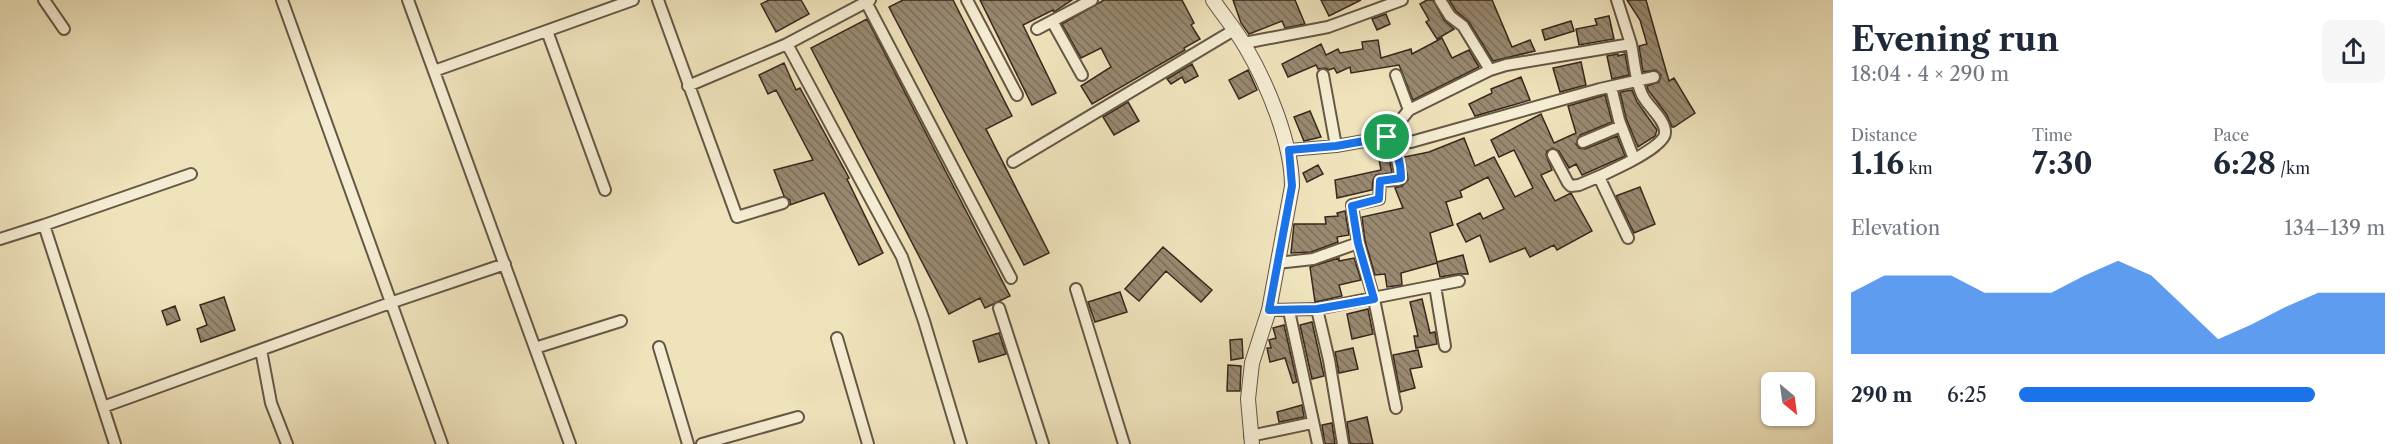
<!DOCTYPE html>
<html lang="en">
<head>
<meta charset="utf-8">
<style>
	:root { --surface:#fff; --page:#f6f6f7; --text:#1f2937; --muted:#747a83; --accent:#1a73e8 }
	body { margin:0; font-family:"Libre Caslon Text",serif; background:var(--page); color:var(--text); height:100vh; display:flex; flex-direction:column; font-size:22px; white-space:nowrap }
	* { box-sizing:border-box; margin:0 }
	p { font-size:20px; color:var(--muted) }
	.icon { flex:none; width:33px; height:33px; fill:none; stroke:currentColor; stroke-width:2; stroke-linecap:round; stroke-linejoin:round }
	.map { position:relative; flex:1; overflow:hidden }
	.panel { display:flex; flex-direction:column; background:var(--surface); width:570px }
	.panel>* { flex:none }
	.needle { width:39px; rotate:151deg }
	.tools { position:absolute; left:1761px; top:372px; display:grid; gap:12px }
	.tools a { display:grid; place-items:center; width:54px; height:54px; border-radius:9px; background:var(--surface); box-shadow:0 2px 4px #0004; font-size:30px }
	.pin { position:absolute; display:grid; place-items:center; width:51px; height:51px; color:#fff; margin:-26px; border:3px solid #fff; border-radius:50%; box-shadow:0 2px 6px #0007 }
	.round { display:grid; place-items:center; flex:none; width:63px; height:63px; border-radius:9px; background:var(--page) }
	.overview { display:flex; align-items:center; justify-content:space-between; height:102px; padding:0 18px }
	h1 { font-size:33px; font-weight:800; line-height:45px }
	.metrics { display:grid; grid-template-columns:repeat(3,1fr); gap:9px; height:102px; padding:6px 18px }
	.metrics div { display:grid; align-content:center }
	.metrics b { font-size:30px; font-weight:800 }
	.metrics small { font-size:16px; font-weight:400 }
	.metrics p { font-size:16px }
	.chart { height:168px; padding:12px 18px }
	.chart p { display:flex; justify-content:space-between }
	.chart svg { width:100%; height:108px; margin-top:6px; fill:var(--accent); opacity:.7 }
	ul { padding:0 18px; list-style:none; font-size:20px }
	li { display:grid; grid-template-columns:96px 72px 1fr; align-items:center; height:45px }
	li i { height:15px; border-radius:8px; background:var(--accent) }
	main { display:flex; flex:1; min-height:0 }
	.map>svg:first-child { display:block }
	.building { fill:url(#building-back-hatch); stroke:#39281d; stroke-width:1.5 }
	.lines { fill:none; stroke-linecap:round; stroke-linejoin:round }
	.minor-casing { stroke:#665745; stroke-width:14 }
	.tertiary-casing { stroke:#665745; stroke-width:16 }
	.minor { stroke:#f5edd3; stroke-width:10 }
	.tertiary { stroke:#f5edd3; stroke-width:14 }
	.route-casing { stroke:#fff; stroke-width:12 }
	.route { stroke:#1a73e8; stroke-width:8 }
</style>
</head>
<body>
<main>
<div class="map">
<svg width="1833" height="444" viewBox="0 0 1833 444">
	<defs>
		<pattern id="building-back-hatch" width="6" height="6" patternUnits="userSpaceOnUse" patternTransform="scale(1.5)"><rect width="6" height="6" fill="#988970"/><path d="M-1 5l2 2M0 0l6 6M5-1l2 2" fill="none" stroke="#7d705b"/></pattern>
	</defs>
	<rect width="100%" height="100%" fill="#efe3bc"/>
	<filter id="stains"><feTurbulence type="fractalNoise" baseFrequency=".00333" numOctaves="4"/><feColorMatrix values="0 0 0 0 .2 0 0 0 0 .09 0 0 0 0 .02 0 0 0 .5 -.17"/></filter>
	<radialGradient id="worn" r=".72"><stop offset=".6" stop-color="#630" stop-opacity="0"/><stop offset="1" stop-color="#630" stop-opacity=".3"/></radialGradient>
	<path class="building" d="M769 0H801L809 14 776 32 761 4Z
		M903 0H953L1012 116 986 129 1049 253 1024 265 889 7Z
		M980 0H1072L1054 12 1053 10 1023 25 1056 93 1032 105Z
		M1104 0H1182L1194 23 1191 25 1200 39 1184 48 1185 50 1092 104 1081 86 1111 67 1101 48 1081 58 1062 24Z
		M1233 0H1295L1305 24 1285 28 1282 21 1249 34 1241 23Z
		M1321 0H1361L1329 16Z
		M1427 0H1433L1444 20 1454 29 1437 39 1426 22 1429 20 1420 4Z
		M1449 0H1492L1512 47 1530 40 1535 51 1493 61 1469 22 1456 11Z
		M1627 0H1646L1669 81 1674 78 1695 113 1674 127H1672L1667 115 1648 90 1647 86 1659 82 1661 75 1656 70 1643 72 1639 46 1647 44 1640 20Z
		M1386 14 1390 24 1377 30 1372 19Z
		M1609 16 1614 39 1579 45 1576 29 1597 25 1595 19Z
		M867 19 1010 296 985 308 980 298 949 314 811 48Z
		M1571 21 1574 31 1545 40 1542 30Z
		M1442 38 1452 58 1469 50 1479 67 1413 100 1399 65 1351 73 1350 67 1337 73 1334 68 1329 70 1325 68 1318 69 1316 65 1288 77 1282 64 1321 44 1326 55 1338 49 1340 53 1363 49 1362 42 1378 40 1381 58 1411 49 1412 54Z
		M1618 54V56L1625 54 1629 75 1612 79 1607 56Z
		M1581 62 1586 85 1560 92 1553 68Z
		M784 63 796 90 800 88 849 178 847 179 883 253 859 265 824 193 790 205V200L784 196 774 170 813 160 776 90 768 94 759 75Z
		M1192 64 1198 76 1185 83 1182 77 1171 84 1167 79Z
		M1248 70 1257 90 1239 99 1229 80Z
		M1521 77 1530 100 1475 116 1469 104 1492 93 1491 89Z
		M1632 90 1637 102 1657 130 1655 136 1638 147 1626 118 1620 92Z
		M1605 95 1612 122 1580 135 1576 144 1579 148 1585 149 1617 136 1625 156 1582 175 1576 164 1569 168 1559 151 1553 148 1547 151 1546 155 1552 170 1541 175 1555 201 1571 193 1592 231 1557 250 1554 245 1530 257 1525 248 1490 262 1480 235 1466 242 1457 224 1480 213 1483 219 1504 209 1488 177 1460 191 1462 197 1446 202 1453 225 1430 233 1437 262 1463 255 1468 274H1458L1440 277 1437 263 1401 273 1402 285 1387 287 1385 274 1375 275 1365 241 1362 217 1403 208 1395 188 1402 186 1408 180 1404 157 1429 152 1464 138 1475 166 1494 157 1515 197 1533 188 1514 150 1499 157 1491 140 1541 114 1554 143 1576 133 1568 106Z
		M1128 102 1139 121 1114 135 1103 117Z
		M1310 111 1321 137 1304 141 1294 117Z
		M1389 158 1392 173 1376 175 1373 180 1372 190 1337 198 1335 180 1381 170 1379 159Z
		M1318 165 1323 174 1307 182 1303 173Z
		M1640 187 1655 224 1634 233 1616 196Z
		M1345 211 1349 235 1337 237 1338 242 1311 252 1291 253 1294 224H1326L1325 217 1338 216 1337 213Z
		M1163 247 1212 290 1201 302 1166 271 1139 301 1125 289Z
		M1339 258V261L1354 258 1361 280 1339 285 1342 296 1315 302 1310 267Z
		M1120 292 1127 312 1095 322 1088 302Z
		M224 297 235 330 201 342 197 329 207 325 200 305Z
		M1422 299 1430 333 1435 332 1437 344 1416 348 1414 336H1418L1410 302Z
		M175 306 180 320 167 325 162 311Z
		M1368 309 1373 334 1352 339 1347 314Z
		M1312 322 1324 376 1312 379 1300 325Z
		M1284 325 1297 382 1293 383 1285 358 1270 362 1267 348H1271L1269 340 1276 338 1273 328Z
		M999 333 1006 354 979 362 973 341Z
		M1242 339 1243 358 1231 360 1230 340Z
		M1353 348 1358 369 1339 373 1335 352Z
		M1418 350 1422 367 1410 369 1415 388 1400 392 1393 355Z
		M1228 365 1241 366 1240 391H1227Z
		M1302 405 1304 417 1279 422 1277 412Z
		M1367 417 1373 444H1350L1347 422Z
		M1332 423 1335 444H1325L1322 425Z"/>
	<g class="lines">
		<g class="minor-casing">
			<path id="minor" d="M44 0 64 29
				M282 0 442 444
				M408 0 570 444
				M658 0 737 217 783 203
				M967 0 1017 95
				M1440 0 1450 16 1463 26 1490 70
				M1617 0 1631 44
				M866 2 1011 278
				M1052 21 1082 75
				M1037 29 1092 0
				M547 31 605 190
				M1244 43 1328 27 1402 0
				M787 44 902 257 924 321 961 444
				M434 71 633 0
				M1323 75 1336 146
				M1396 75 1409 110
				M688 86 787 44 870 0
				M1611 87 1619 120 1634 159
				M1387 137 1409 110 1490 70 1506 65 1631 44C1634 58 1636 87 1644 98 1650 108 1666 121 1665 133 1665 149 1594 179 1579 185L1571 186 1568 183 1553 155
				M1583 142 1621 126
				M1289 150 1336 146 1387 137 1393 142H1411L1600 89 1654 77
				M1013 162 1234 30
				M1599 177 1628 238
				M44 225 191 174
				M0 239 44 225 115 444
				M1358 243 1352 205 1379 199 1380 181 1398 180 1401 178 1393 142
				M1277 263 1313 259 1358 243 1374 299 1396 408
				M1435 286 1445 346
				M1076 289 1124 444
				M999 308 1043 444
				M1317 309 1329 360 1343 444
				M1269 310 1317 309 1459 281
				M1289 311 1318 444
				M837 338 868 444
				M659 347 688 444
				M535 348 621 321
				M261 350 271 403 287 444
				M103 407 390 303 505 264
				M1250 436 1312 423
				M702 444 798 417"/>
		</g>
		<g class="tertiary-casing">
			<path id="tertiary" d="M1213 0C1223 15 1236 30 1245 46 1267 83 1292 143 1292 186L1269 310 1252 363 1248 399 1252 444"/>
		</g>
		<use href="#minor" class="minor"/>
		<use href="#tertiary" class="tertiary"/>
	</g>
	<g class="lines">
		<g class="route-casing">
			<path id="route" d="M1387 137C1397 146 1401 164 1401 178L1380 181 1379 199 1352 206 1358 243 1374 299 1317 309 1269 310 1292 186 1289 150 1336 146Z"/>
		</g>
		<use href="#route" class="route"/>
	</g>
	<rect width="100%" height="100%" filter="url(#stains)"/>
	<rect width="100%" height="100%" fill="url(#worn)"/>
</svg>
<div class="tools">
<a><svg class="needle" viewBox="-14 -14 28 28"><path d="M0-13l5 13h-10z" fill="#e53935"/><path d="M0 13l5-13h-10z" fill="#747a83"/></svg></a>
</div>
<div class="pin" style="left:1387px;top:137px;background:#1e9e55"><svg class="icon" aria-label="arrive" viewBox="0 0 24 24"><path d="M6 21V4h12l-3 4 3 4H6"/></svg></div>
</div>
<section class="panel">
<div class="overview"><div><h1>Evening run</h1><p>18:04 · 4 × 290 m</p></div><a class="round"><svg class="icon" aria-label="share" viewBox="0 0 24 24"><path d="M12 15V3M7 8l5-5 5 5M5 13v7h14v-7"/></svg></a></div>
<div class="metrics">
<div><p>Distance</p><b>1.16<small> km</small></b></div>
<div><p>Time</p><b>7:30</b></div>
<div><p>Pace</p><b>6:28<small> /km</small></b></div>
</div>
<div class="chart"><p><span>Elevation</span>134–139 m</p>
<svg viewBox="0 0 160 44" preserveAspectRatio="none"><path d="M0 44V19L10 12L20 12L30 12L40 19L50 19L60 19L70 12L80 6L90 12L100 25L110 38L120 32L130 25L140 19L150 19L160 19V44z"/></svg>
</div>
<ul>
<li><b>290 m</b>6:25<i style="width:81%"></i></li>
</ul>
</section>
</main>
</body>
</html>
